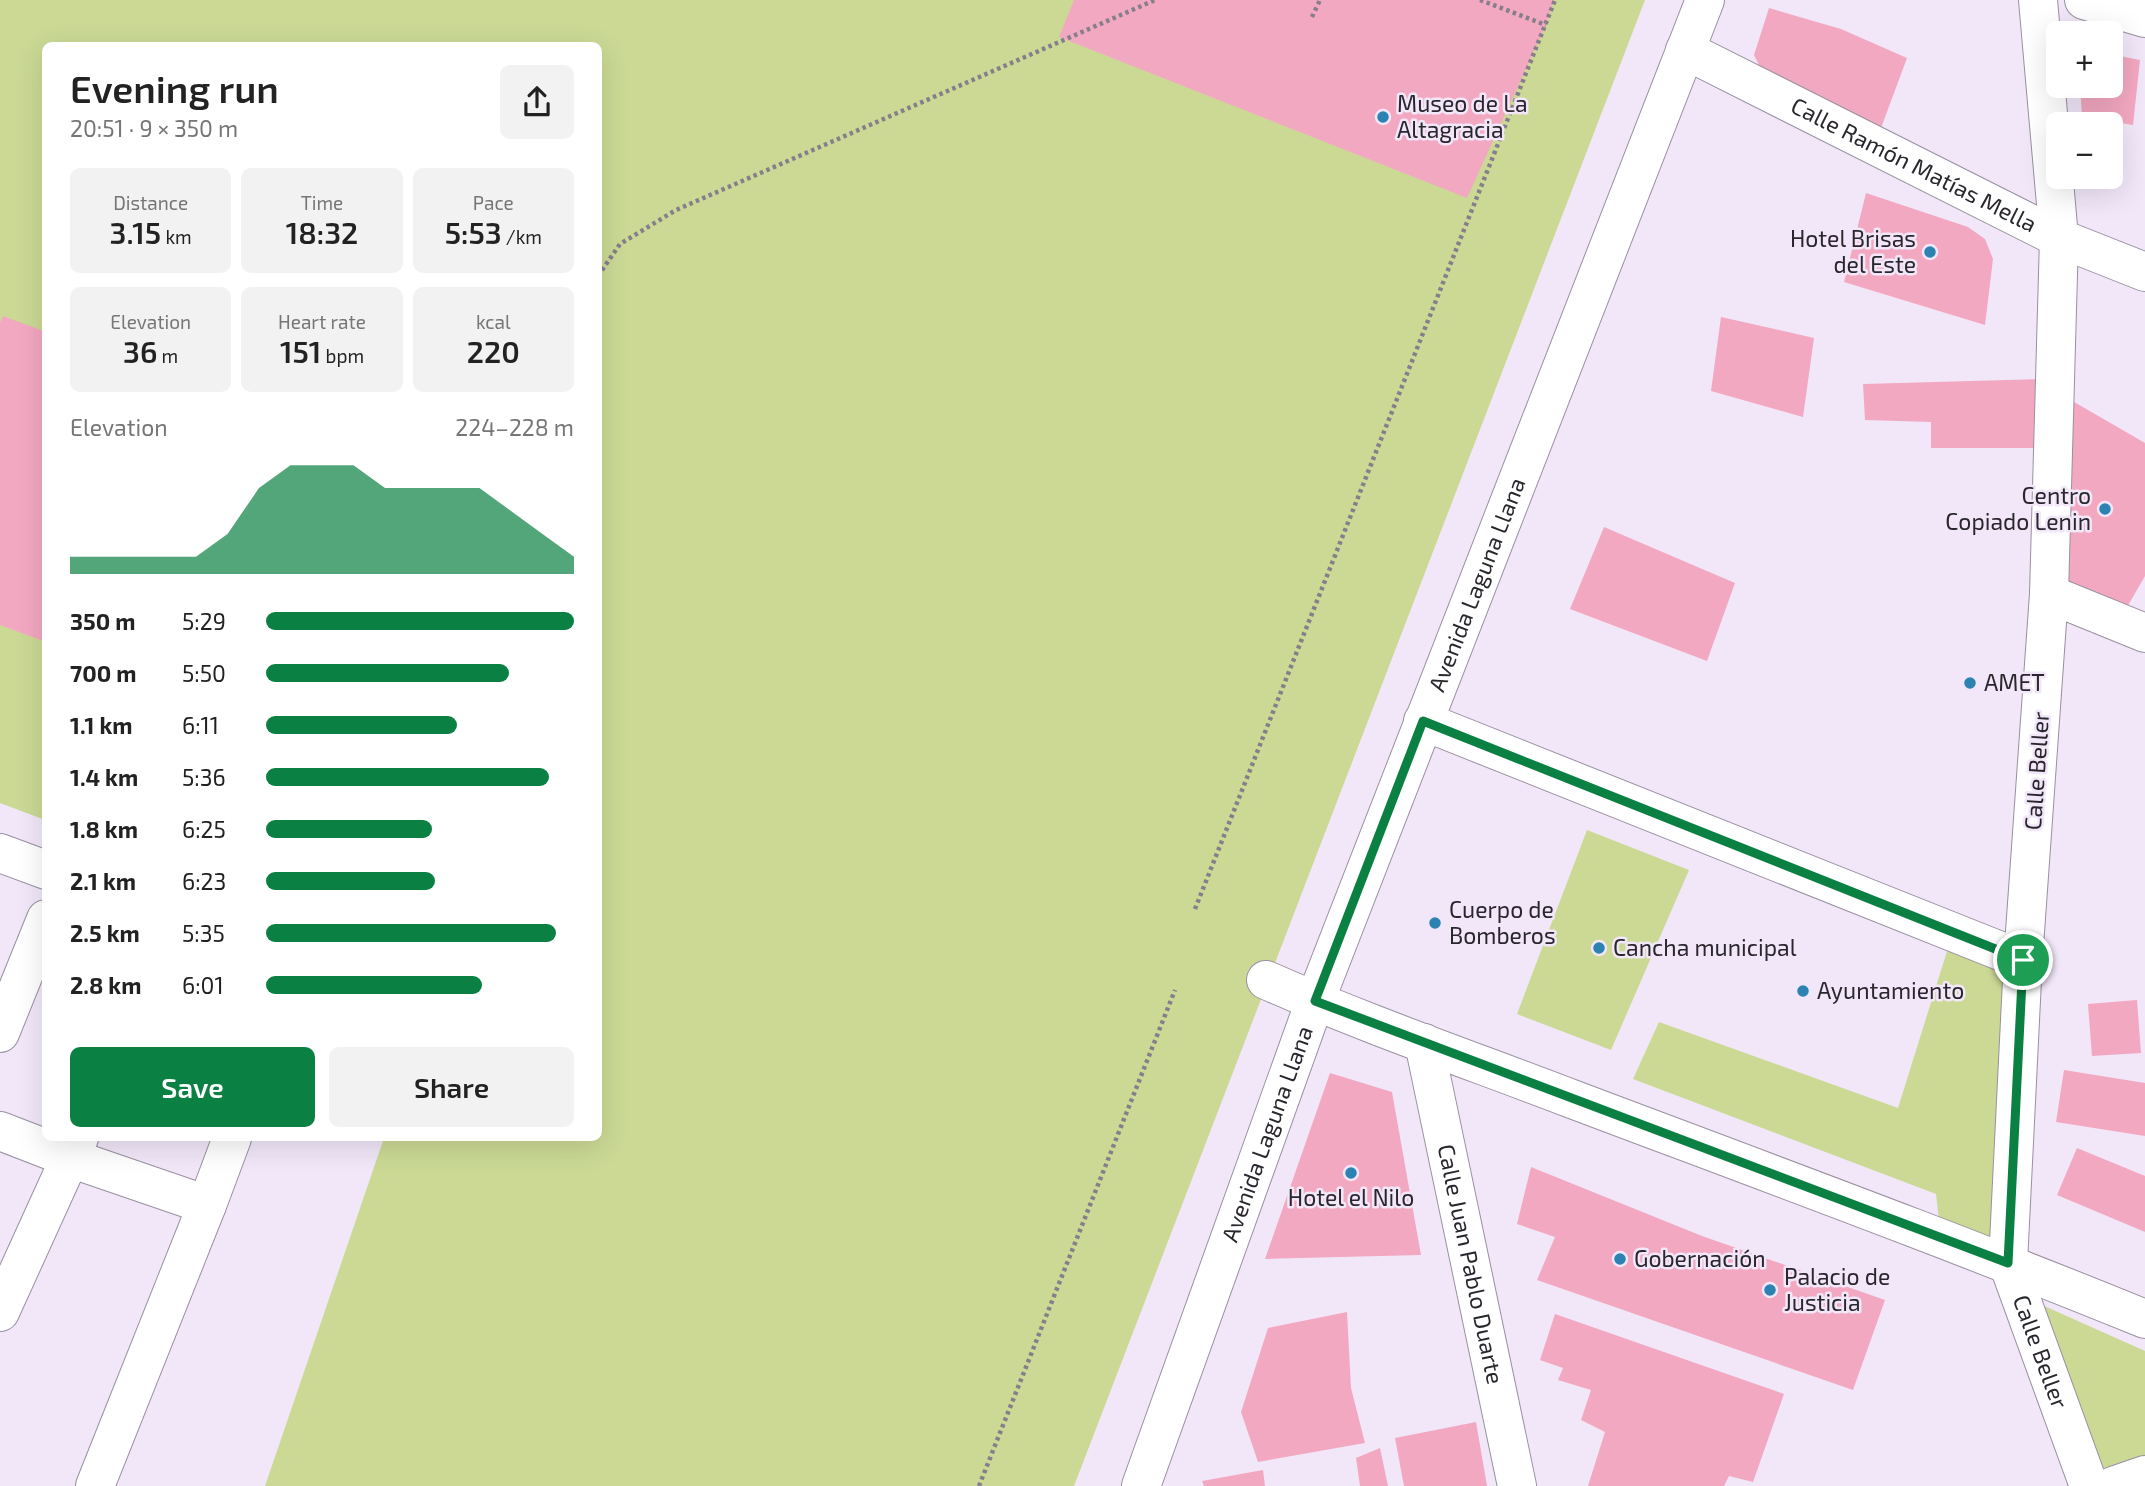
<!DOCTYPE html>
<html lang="en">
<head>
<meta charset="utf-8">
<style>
	:root { --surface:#fff; --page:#f2f2f2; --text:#222; --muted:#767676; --accent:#0b8043 }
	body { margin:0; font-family:"Exo 2",sans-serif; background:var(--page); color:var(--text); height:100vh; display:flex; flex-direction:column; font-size:26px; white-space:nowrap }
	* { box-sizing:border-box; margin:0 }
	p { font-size:23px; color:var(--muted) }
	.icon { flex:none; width:38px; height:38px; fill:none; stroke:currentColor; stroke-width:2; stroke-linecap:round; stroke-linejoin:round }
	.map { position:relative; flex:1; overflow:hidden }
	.sheet { position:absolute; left:42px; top:42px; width:560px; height:1099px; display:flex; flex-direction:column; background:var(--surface); border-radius:10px; box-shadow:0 7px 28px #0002 }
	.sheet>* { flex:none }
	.controls { position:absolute; left:2046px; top:21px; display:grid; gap:14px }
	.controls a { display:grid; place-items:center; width:77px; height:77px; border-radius:10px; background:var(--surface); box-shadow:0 7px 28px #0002; font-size:35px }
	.pin { position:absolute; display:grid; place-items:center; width:60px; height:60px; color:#fff; margin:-30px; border:4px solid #fff; border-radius:50%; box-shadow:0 2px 7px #0007 }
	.round { display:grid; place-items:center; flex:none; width:74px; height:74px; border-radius:10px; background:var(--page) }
	.headline { display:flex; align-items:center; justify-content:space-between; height:119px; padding:0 28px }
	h1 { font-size:38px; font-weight:600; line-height:52px }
	.stats { display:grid; grid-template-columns:repeat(3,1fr); gap:10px; height:119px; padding:7px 28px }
	.stats div { display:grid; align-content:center; border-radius:10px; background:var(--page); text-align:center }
	.stats b { font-size:30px; font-weight:600 }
	.stats small { font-size:19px; font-weight:400 }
	.stats p { font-size:19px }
	.chart { height:196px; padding:14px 28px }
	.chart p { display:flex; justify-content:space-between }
	.chart svg { width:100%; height:126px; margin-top:7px; fill:var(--accent); opacity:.7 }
	.button { display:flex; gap:14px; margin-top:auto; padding:14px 28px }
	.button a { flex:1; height:80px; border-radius:10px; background:var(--accent); color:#fff; font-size:28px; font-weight:600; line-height:80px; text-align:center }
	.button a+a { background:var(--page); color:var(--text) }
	ul { padding:0 28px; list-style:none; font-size:23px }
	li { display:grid; grid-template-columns:112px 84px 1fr; align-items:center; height:52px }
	li i { height:18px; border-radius:9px; background:var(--accent) }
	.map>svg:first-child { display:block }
	.green { fill:#cbd995 }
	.building { fill:#f3a8c1 }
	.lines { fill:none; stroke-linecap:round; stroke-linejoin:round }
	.minor-casing { stroke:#9990a0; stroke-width:40 }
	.major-casing { stroke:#9990a0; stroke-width:40 }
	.path { stroke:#867f8b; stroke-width:4.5; stroke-dasharray:3.5 3.5; stroke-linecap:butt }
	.minor { stroke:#fff; stroke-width:38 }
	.major { stroke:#fff; stroke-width:38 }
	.route-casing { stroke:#fff; stroke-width:14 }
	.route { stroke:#0b8043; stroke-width:9 }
	.poi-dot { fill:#2c82b1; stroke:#f1e7f9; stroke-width:2.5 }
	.labels { text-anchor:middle; stroke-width:5; stroke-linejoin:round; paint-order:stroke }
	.poi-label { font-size:23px; fill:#2a262d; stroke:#f1e7f9; text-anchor:start }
	.street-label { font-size:23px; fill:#2a262d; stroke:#f1e7f9 }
</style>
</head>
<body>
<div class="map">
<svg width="2145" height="1486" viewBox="0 0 2145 1486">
	<rect width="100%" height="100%" fill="#f1e7f9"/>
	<path class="green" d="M0 0H1645L1074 1486H265L384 1138H598V46H46L45 820 0 803Z
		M1587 830 1689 870 1611 1050 1517 1014Z
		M1953 932 2023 960 2008 1263 1941 1238 1936 1194 1633 1079 1659 1022 1898 1108Z
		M2042 1305 2145 1351V1456L2093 1471Z"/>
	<path class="building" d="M1074 0H1554L1546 25 1467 198 1059 37Z
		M1769 8 1841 29 1907 58 1881 128 1817 94 1765 77 1754 55Z
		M2110 54 2140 60 2133 125 2082 117 2080 86H2110Z
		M1866 193 1968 227 1985 239 1993 259 1985 325 1844 282Z
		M3 316 46 332V642L0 625V323Z
		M1721 317 1814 338 1803 417 1711 391Z
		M2040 379 2038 448H1931V422L1865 420 1863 384Z
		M2069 399 2145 443V576L2122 616 2063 594Z
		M1604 527 1735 583 1707 661 1570 609Z
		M2137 1000 2141 1053 2092 1056 2088 1004Z
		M2064 1070 2145 1083V1136L2056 1122Z
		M1330 1073 1392 1092 1421 1255 1265 1259Z
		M2077 1148 2145 1176V1232L2057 1195Z
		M1531 1167 1702 1236 1885 1300 1853 1390 1537 1280 1555 1237 1517 1224Z
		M1347 1312 1351 1388 1365 1443 1258 1462 1241 1412 1268 1328Z
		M1555 1314 1784 1394 1753 1482 1729 1476 1724 1486H1588L1605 1432 1581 1420 1591 1390 1558 1380 1563 1368 1540 1360Z
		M1476 1422 1487 1486H1404L1395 1438Z
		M1380 1448 1388 1486H1360L1356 1458Z
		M1263 1470 1265 1486H1204L1202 1481Z"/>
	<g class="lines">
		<g class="minor-casing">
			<g id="minor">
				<path id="s1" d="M2038 0 2059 238 2049 594 2023 960 2008 1263 2089 1486"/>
				<path id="s2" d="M1685 50 2059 238 2145 272"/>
				<path d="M2049 594 2145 633"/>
				<path d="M1423 721 2023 960"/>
				<path d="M0 853 46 870"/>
				<path d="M1266 980C1366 1024 1470 1060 1572 1099 1763 1171 1956 1242 2145 1319"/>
				<path d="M0 1033 46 919"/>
				<path id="s3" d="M1424 1043 1517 1486"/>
				<path d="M0 1131 70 1158 207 1205"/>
				<path d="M0 1312 79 1138"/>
				<path d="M95 1486 207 1205 232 1138"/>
				<path d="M2113 1486 2145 1475"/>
			</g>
		</g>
		<g class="major-casing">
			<g id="major">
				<path d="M2084 0 2145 18"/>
				<path id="s4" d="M1141 1486 1315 1001 1705 0"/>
			</g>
		</g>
		<path class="path" d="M1480 0 1546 25
			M1312 17 1320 0
			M598 276 620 244 676 210 1155 0
			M1195 909 1555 0
			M979 1486 1175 990"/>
		<use href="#minor" class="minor"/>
		<use href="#major" class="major"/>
	</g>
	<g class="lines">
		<g class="route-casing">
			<path id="route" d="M1423 721 2023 960 2008 1263 1315 1001Z"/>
		</g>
		<use href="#route" class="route"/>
	</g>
	<g class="poi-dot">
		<circle cx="1383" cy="117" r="7"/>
		<circle cx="1930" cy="252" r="7"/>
		<circle cx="2105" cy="509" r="7"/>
		<circle cx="1970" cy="683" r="7"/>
		<circle cx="1435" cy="923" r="7"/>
		<circle cx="1599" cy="948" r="7"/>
		<circle cx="1803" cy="991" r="7"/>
		<circle cx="1351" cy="1173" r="7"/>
		<circle cx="1620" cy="1259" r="7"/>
		<circle cx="1770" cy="1290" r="7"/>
	</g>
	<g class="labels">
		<g class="poi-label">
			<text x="1397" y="112">Museo de La<tspan x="1397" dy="26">Altagracia</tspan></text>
			<text x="1916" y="247" text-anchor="end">Hotel Brisas<tspan x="1916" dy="26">del Este</tspan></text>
			<text x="2091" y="504" text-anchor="end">Centro<tspan x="2091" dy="26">Copiado Lenin</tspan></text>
			<text x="1984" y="691">AMET</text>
			<text x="1449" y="918">Cuerpo de<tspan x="1449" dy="26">Bomberos</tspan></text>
			<text x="1613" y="956">Cancha municipal</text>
			<text x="1817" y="999">Ayuntamiento</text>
			<text x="1351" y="1206" text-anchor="middle">Hotel el Nilo</text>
			<text x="1634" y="1267">Gobernación</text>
			<text x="1784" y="1285">Palacio de<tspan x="1784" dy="26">Justicia</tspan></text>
		</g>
		<g class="street-label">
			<text dy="8" stroke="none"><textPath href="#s2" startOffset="256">Calle Ramón Matías Mella</textPath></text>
			<text dy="8" stroke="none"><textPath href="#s4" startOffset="962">Avenida Laguna Llana</textPath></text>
			<text transform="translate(2037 771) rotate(-86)" y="8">Calle Beller</text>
			<text dy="8" stroke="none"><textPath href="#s4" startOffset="374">Avenida Laguna Llana</textPath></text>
			<text dy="8" stroke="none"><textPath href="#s3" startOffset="226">Calle Juan Pablo Duarte</textPath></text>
			<text dy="8" stroke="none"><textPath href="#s1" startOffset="1360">Calle Beller</textPath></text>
		</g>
	</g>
</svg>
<div class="controls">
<a>+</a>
<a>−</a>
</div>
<div class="pin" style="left:2023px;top:960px;background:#1e9e55"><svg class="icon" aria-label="arrive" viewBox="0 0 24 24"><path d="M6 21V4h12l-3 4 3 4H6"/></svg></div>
<section class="sheet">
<div class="headline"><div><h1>Evening run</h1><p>20:51 · 9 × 350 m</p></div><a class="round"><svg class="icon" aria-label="share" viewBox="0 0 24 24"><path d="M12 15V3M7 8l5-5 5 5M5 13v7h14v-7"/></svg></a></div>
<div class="stats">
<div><p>Distance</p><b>3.15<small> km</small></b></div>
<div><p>Time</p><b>18:32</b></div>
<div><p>Pace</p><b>5:53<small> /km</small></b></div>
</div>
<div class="stats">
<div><p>Elevation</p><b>36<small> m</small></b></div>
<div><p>Heart rate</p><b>151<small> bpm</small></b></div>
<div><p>kcal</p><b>220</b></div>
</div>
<div class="chart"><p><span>Elevation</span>224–228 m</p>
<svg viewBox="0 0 160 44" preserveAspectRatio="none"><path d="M0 44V38L10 38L20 38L30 38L40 38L50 30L60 14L70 6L80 6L90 6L100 14L110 14L120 14L130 14L140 22L150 30L160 38V44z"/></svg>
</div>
<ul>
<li><b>350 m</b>5:29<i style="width:100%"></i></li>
<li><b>700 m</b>5:50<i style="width:79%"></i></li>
<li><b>1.1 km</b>6:11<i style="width:62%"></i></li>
<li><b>1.4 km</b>5:36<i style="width:92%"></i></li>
<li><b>1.8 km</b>6:25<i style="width:54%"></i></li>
<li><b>2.1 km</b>6:23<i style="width:55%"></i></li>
<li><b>2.5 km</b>5:35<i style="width:94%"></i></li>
<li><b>2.8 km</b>6:01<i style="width:70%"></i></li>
</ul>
<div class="button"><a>Save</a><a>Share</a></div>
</section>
</div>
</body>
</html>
